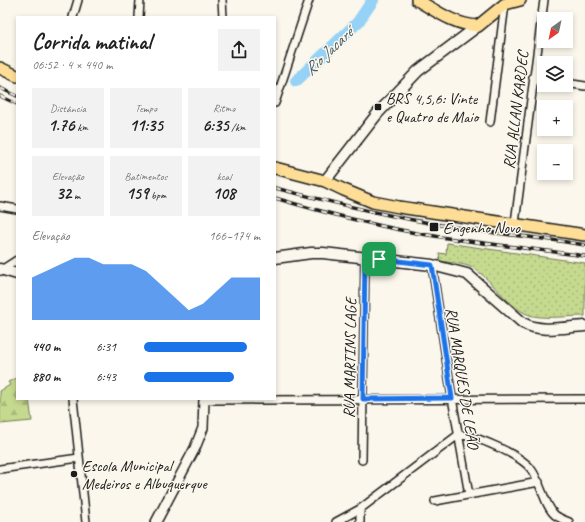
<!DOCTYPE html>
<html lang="pt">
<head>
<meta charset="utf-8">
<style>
	:root { --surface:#fff; --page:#f2f2f2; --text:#222; --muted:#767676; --accent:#1a73e8 }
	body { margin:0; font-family:Caveat,sans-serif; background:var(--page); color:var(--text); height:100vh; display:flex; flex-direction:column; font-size:15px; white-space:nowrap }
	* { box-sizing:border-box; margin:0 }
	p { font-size:13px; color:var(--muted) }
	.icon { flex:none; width:22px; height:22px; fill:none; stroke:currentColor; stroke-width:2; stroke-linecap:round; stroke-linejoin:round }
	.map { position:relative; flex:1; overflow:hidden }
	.panel { position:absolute; left:16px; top:16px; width:260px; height:384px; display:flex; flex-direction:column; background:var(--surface); border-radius:0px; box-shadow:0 2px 6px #0003 }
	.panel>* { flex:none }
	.needle { width:26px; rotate:213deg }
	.tools { position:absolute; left:537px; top:12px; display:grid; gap:8px }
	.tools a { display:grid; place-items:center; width:36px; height:36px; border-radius:0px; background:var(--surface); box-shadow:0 2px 6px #0003; font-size:20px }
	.pin { position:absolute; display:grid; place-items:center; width:34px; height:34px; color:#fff; margin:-17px; border-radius:8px; box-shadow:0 2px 6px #0006 }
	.round { display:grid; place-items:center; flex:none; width:42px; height:42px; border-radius:0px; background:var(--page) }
	.overview { display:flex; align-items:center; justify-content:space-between; height:68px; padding:0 16px }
	h1 { font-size:22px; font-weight:800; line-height:30px }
	.stats { display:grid; grid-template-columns:repeat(3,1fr); gap:6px; height:68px; padding:4px 16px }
	.stats div { display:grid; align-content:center; border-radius:0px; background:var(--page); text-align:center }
	.stats b { font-size:17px; font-weight:800 }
	.stats small { font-size:11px; font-weight:400 }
	.stats p { font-size:11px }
	.chart { height:112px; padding:8px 16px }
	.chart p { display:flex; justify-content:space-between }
	.chart svg { width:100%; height:72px; margin-top:4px; fill:var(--accent); opacity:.7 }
	ul { padding:0 16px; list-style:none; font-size:13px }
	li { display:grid; grid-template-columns:64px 48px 1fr; align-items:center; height:30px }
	li i { height:10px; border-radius:5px; background:var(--accent) }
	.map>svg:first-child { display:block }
	.grass { fill:url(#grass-dots); stroke:#707a56 }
	.forest { fill:url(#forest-firs); stroke:#707a56 }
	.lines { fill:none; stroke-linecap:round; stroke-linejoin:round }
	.river { stroke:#95d2f6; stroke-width:12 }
	.minor-casing { stroke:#1c1c1c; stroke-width:10 }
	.tertiary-casing { stroke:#1c1c1c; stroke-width:12 }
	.secondary-casing { stroke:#1c1c1c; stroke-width:13 }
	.primary-casing { stroke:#1c1c1c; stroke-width:14 }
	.minor { stroke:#fbf7ec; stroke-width:7 }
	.tertiary { stroke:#fbf7ec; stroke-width:9 }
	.secondary { stroke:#fbf7ec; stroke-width:10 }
	.primary { stroke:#fede96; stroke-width:11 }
	.rail-casing { stroke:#1c1c1c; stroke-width:3.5 }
	.rail { stroke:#fbf7ec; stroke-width:2; stroke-dasharray:6; stroke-linecap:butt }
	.route-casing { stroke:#fff; stroke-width:8 }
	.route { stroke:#1a73e8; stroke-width:5 }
	.poi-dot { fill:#1c1c1c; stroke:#fbf7ec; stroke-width:1.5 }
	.labels { text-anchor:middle; stroke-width:3; stroke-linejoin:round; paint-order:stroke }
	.poi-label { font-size:16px; fill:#1c1c1c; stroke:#fbf7ec; text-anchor:start }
	.street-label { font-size:16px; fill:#1c1c1c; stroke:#fbf7ec }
	.water-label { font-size:17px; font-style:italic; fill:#465c68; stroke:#fbf7ec }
</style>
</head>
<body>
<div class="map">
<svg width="585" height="522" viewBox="0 0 585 522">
	<defs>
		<pattern id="grass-dots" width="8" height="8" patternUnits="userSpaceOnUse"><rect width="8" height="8" fill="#c5d98f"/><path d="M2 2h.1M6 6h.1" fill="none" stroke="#a9ba7b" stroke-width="1.8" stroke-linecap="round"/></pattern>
		<pattern id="forest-firs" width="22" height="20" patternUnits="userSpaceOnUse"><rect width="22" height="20" fill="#c5d98f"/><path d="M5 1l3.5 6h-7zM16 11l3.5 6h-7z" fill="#a9ba7b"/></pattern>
	</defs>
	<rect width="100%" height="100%" fill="#fbf7ec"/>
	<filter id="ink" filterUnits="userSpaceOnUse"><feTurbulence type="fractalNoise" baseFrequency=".025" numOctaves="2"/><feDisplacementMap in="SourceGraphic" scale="8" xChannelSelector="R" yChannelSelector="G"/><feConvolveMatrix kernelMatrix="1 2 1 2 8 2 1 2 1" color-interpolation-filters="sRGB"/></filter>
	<g filter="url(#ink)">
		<path class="grass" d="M447 243 585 263V316C569 316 548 319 533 316 510 311 492 279 473 268 463 263 450 263 440 261L439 253 446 254Z"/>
		<path class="forest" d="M17 378V399H29L32 421 0 424V391L10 385 8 382Z"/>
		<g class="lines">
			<path class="river" d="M296 81 358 22 373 0"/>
			<g class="minor-casing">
				<path id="minor" d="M222 0 223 17
					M73 17 78 0
					M139 17 140 0
					M533 77 544 79
					M566 83 585 86
					M275 103 309 0
					M490 122 505 4
					M0 206 17 209
					M515 223 544 0
					M432 265 452 398 469 495
					M0 271 17 260
					M73 399 86 522
					M204 400 585 399
					M362 460 365 257
					M0 469 79 458
					M435 501 539 482
					M336 522 360 509 458 435C474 434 522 456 531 469 541 482 544 505 555 515 559 518 564 520 569 522
					M360 522V509"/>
			</g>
			<g class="tertiary-casing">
				<path id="tertiary" d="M156 522 195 448 203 428 204 399"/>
			</g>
			<g class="secondary-casing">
				<path id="secondary" d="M325 181 378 113 418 71 478 26
					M275 258 311 253H323L432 265 467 274 523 323C541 333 565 327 585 326
					M0 269 17 274"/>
			</g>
			<g class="primary-casing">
				<path id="primary" d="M417 0C436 11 455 25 478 26L505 4 520 0
					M0 68 17 76
					M275 168 325 181 344 190 373 202 399 207 585 235"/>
			</g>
			<use href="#minor" class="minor"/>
			<use href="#tertiary" class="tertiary"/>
			<use href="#secondary" class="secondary"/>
			<use href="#primary" class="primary"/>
			<g class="rail-casing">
				<path id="rail" d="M0 88 17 96
					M0 96 17 104
					M275 188C332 202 389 217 447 226 493 234 539 237 585 245
					M275 198C322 212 368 224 416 233 472 243 529 248 585 256"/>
			</g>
			<use href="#rail" class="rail"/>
		</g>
	</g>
	<g class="lines" filter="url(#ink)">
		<g class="route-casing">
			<path id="route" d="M365 257 432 265 452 398 363 399Z"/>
		</g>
		<use href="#route" class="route"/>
	</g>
	<g class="poi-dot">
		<rect x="374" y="103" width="8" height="8" rx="2"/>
		<rect x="429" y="222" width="10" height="10" rx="2"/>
		<circle cx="74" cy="474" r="4"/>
	</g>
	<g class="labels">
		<g class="poi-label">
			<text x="386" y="104">BRS 4,5,6: Vinte<tspan x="386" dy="18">e Quatro de Maio</tspan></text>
			<text x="443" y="233">Engenho Novo</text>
			<text x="82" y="471">Escola Municipal<tspan x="82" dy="18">Medeiros e Albuquerque</tspan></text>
		</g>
		<g class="street-label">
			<text transform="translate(515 110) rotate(-83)" y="6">RUA ALLAN KARDEC</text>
			<text transform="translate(349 358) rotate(-89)" y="6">RUA MARTINS LAGE</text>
			<text transform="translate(463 378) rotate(81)" y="6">RUA MARQUES DE LEÃO</text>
		</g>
		<g class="water-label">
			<text transform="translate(328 51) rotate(-44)" y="6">Rio Jacaré</text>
		</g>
	</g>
</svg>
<div class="tools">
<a><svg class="needle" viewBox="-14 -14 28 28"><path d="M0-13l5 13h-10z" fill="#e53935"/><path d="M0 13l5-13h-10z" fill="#767676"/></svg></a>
<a><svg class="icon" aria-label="layers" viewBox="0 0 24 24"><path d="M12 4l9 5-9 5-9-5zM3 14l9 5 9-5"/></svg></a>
<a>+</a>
<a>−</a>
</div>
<div class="pin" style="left:379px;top:259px;background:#1e9e55"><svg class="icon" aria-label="arrive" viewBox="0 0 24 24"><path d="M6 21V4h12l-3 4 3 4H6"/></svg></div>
<section class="panel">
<div class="overview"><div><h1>Corrida matinal</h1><p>06:52 · 4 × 440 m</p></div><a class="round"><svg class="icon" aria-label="share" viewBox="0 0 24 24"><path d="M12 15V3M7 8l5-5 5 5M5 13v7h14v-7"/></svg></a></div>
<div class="stats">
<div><p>Distância</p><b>1.76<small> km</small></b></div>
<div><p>Tempo</p><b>11:35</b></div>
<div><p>Ritmo</p><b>6:35<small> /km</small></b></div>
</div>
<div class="stats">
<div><p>Elevação</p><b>32<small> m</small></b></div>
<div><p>Batimentos</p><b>159<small> bpm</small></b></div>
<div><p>kcal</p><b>108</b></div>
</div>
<div class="chart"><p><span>Elevação</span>166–174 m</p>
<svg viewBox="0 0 160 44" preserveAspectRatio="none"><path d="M0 44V18L10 14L20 10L30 6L40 6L50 10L60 10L70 10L80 14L90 22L100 30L110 38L120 34L130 26L140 18L150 18L160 18V44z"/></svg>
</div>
<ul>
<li><b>440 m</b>6:31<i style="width:89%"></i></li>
<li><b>880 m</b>6:43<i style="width:78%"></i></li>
</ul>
</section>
</div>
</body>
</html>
